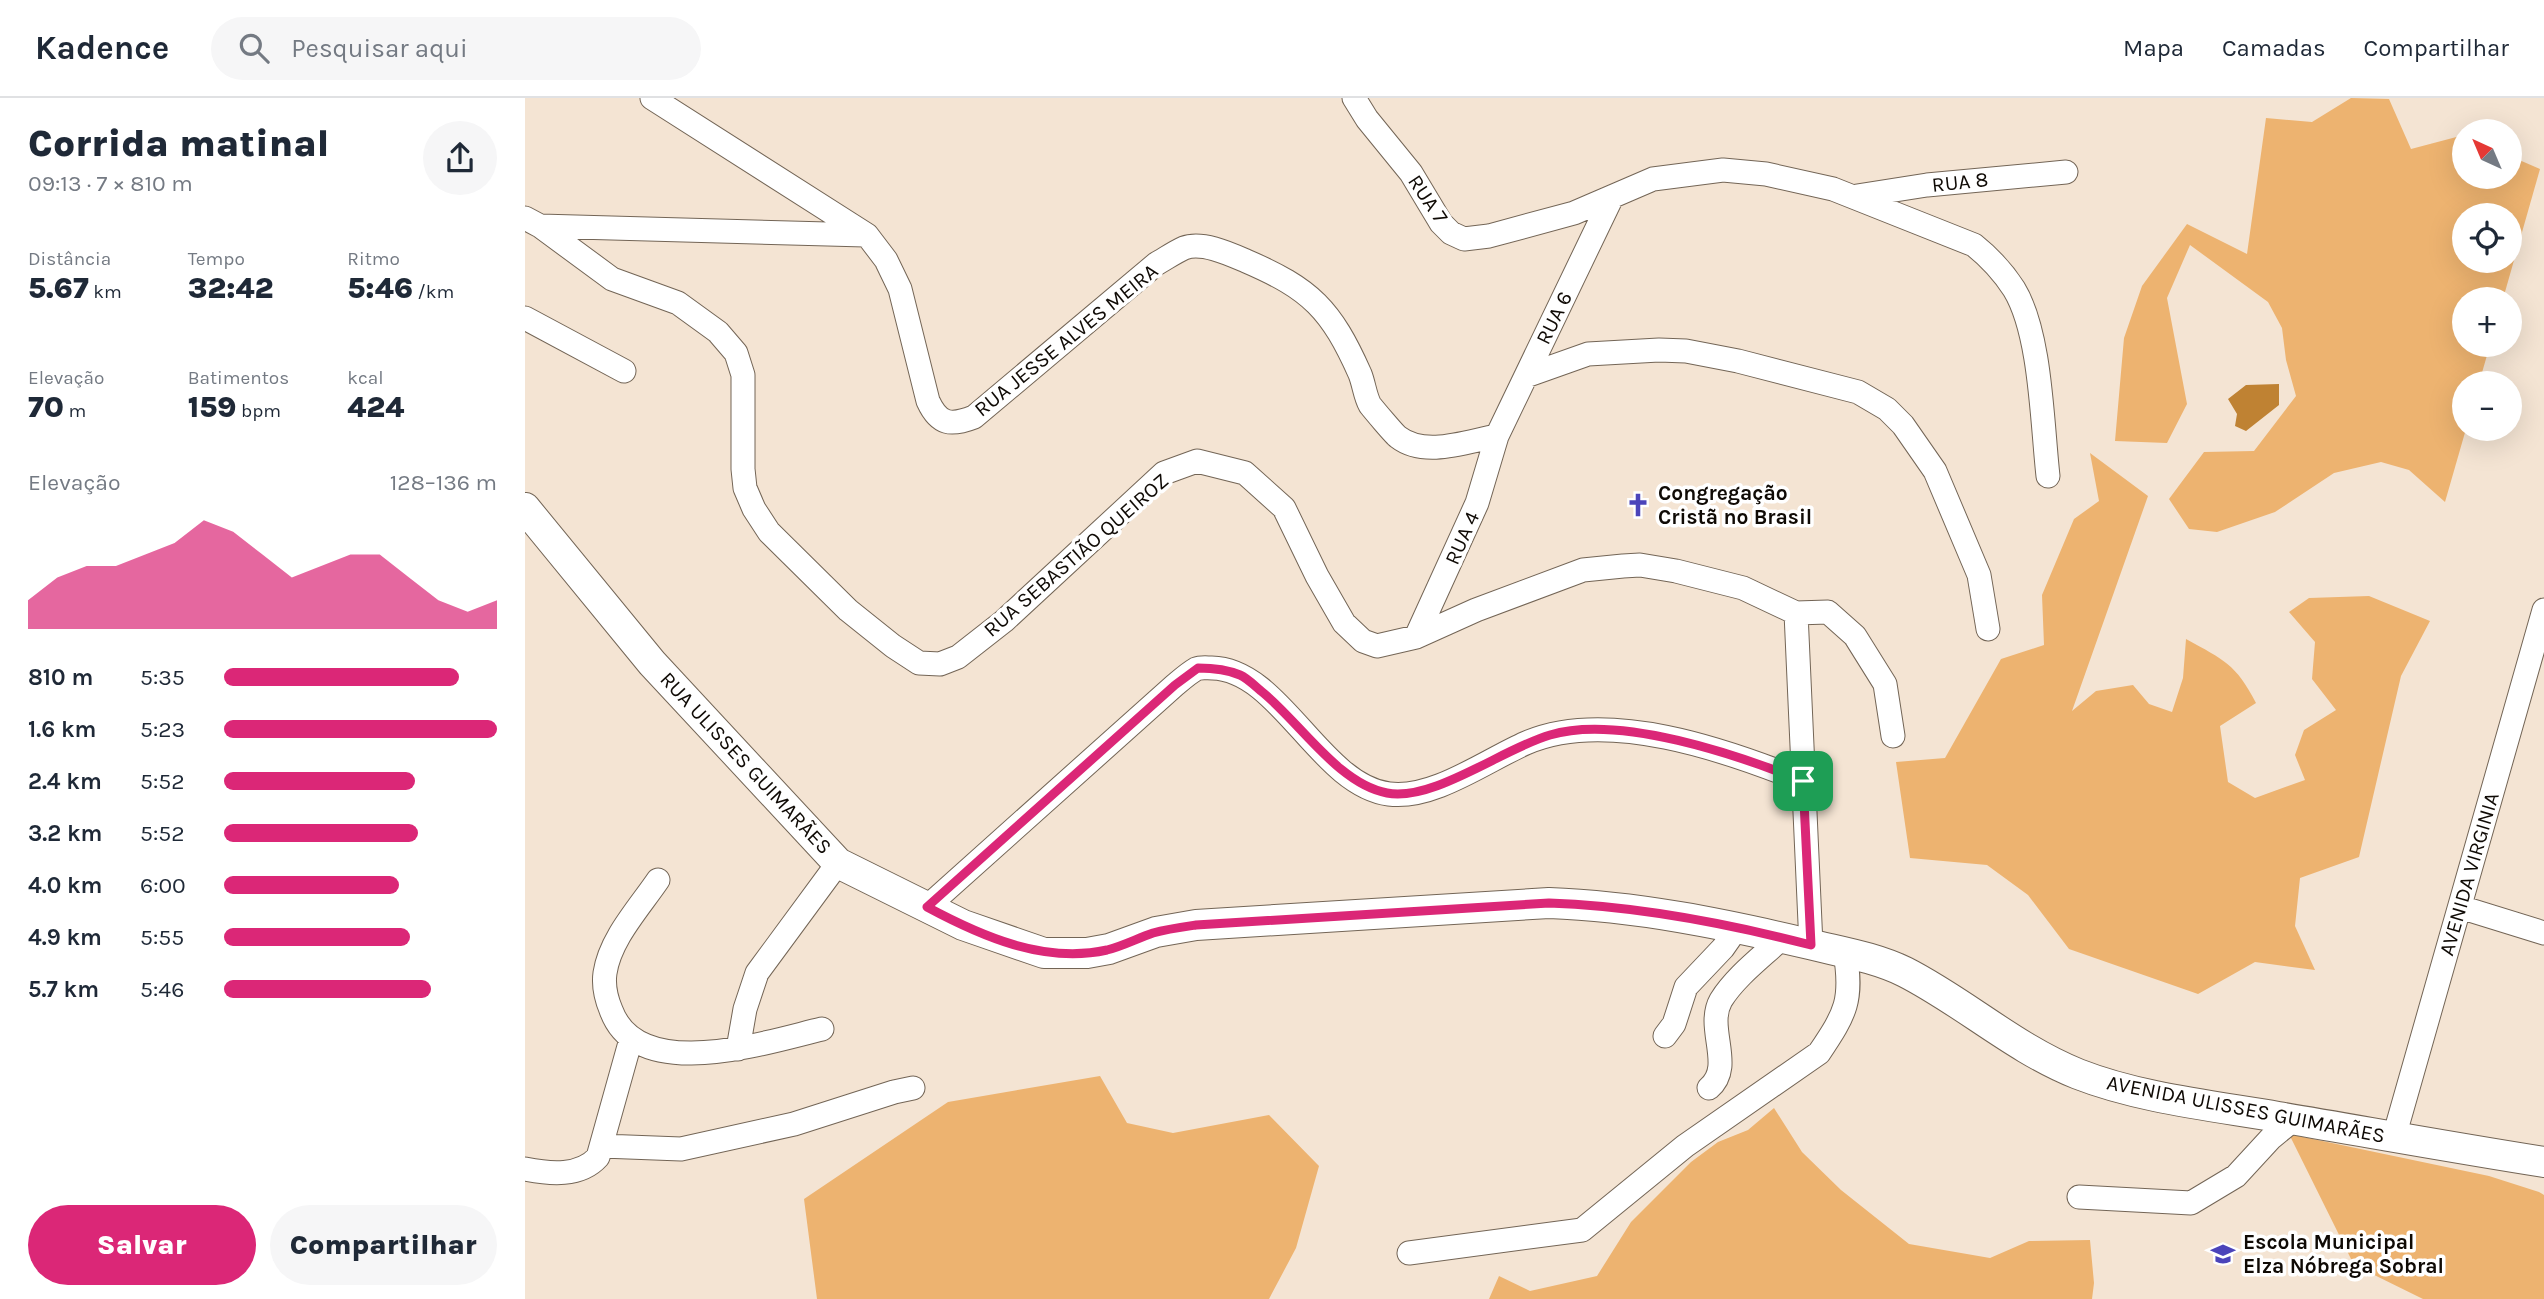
<!DOCTYPE html>
<html lang="pt">
<head>
<meta charset="utf-8">
<style>
	:root { --surface:#fff; --page:#f6f6f7; --text:#1f2937; --muted:#747a83; --line:#e0e1e3; --accent:#db2777 }
	body { margin:0; font-family:Karla,sans-serif; background:var(--page); color:var(--text); height:100vh; display:flex; flex-direction:column; font-size:26px; white-space:nowrap }
	* { box-sizing:border-box; margin:0 }
	p { font-size:23px; color:var(--muted) }
	.icon { flex:none; width:38px; height:38px; fill:none; stroke:currentColor; stroke-width:2; stroke-linecap:round; stroke-linejoin:round }
	.map { position:relative; flex:1; overflow:hidden }
	.drawer { display:flex; flex-direction:column; background:var(--surface); width:525px }
	.drawer>* { flex:none }
	.needle { width:46px; rotate:316deg }
	.controls { position:absolute; left:1927px; top:21px; display:grid; gap:14px }
	.controls a { display:grid; place-items:center; width:70px; height:70px; border-radius:50%; background:var(--surface); box-shadow:0 7px 28px #0002; font-size:35px }
	.pin { position:absolute; display:grid; place-items:center; width:60px; height:60px; color:#fff; margin:-30px; border-radius:14px; box-shadow:0 4px 10px #0006 }
	.round { display:grid; place-items:center; flex:none; width:74px; height:74px; border-radius:37px; background:var(--page) }
	.overview { display:flex; align-items:center; justify-content:space-between; height:119px; padding:0 28px }
	h1 { font-size:38px; font-weight:800; line-height:52px }
	.stats { display:grid; grid-template-columns:repeat(3,1fr); gap:10px; height:119px; padding:7px 28px }
	.stats div { display:grid; align-content:center }
	.stats b { font-size:30px; font-weight:800 }
	.stats small { font-size:19px; font-weight:400 }
	.stats p { font-size:19px }
	.chart { height:196px; padding:14px 28px }
	.chart p { display:flex; justify-content:space-between }
	.chart svg { width:100%; height:126px; margin-top:7px; fill:var(--accent); opacity:.7 }
	.cta { display:flex; gap:14px; margin-top:auto; padding:14px 28px }
	.cta a { flex:1; height:80px; border-radius:42px; background:var(--accent); color:#fff; font-size:28px; font-weight:800; line-height:80px; text-align:center }
	.cta a+a { background:var(--page); color:var(--text) }
	ul { padding:0 28px; list-style:none; font-size:23px }
	li { display:grid; grid-template-columns:112px 84px 1fr; align-items:center; height:52px }
	li i { height:18px; border-radius:9px; background:var(--accent) }
	header { display:flex; align-items:center; gap:42px; box-sizing:border-box; height:98px; padding:0 35px; background:var(--surface); border-bottom:2px solid var(--line) }
	header strong { font-size:33px }
	nav { display:flex; gap:38px; margin-inline-start:auto; font-size:24px }
	.search { width:490px; height:63px; background:var(--page); display:flex; align-items:center; gap:18px; box-sizing:border-box; padding:0 24px; border-radius:38px; color:var(--muted); font-size:26px }
	main { display:flex; flex:1; min-height:0 }
	.map>svg:first-child { display:block }
	.green { fill:#edb370; fill-rule:evenodd }
	.water { fill:#bf8233 }
	.lines { fill:none; stroke-linecap:round; stroke-linejoin:round }
	.minor-casing { stroke:#736556; stroke-width:25 }
	.major-casing { stroke:#736556; stroke-width:32 }
	.minor { stroke:#fff; stroke-width:23 }
	.major { stroke:#fff; stroke-width:30 }
	.route-casing { stroke:#fff; stroke-width:14 }
	.route { stroke:#db2777; stroke-width:9 }
	.labels { text-anchor:middle; stroke-width:7; stroke-linejoin:round; paint-order:stroke }
	.street-label { font-size:21px; fill:#0f0a05; stroke:#fff }
	.poi-label { font-size:21px; font-weight:bold; fill:#0f0a05; stroke:#fff; text-anchor:start }
</style>
</head>
<body>
<header>
<strong>Kadence</strong>
<div class="search"><svg class="icon" aria-label="search" viewBox="0 0 24 24"><circle cx="10" cy="10" r="6"/><path d="M15 15l6 6"/></svg>Pesquisar aqui</div>
<nav><a>Mapa</a><a>Camadas</a><a>Compartilhar</a></nav>
</header>
<main>
<section class="drawer">
<div class="overview"><div><h1>Corrida matinal</h1><p>09:13 · 7 × 810 m</p></div><a class="round"><svg class="icon" aria-label="share" viewBox="0 0 24 24"><path d="M12 15V3M7 8l5-5 5 5M5 13v7h14v-7"/></svg></a></div>
<div class="stats">
<div><p>Distância</p><b>5.67<small> km</small></b></div>
<div><p>Tempo</p><b>32:42</b></div>
<div><p>Ritmo</p><b>5:46<small> /km</small></b></div>
</div>
<div class="stats">
<div><p>Elevação</p><b>70<small> m</small></b></div>
<div><p>Batimentos</p><b>159<small> bpm</small></b></div>
<div><p>kcal</p><b>424</b></div>
</div>
<div class="chart"><p><span>Elevação</span>128–136 m</p>
<svg viewBox="0 0 160 44" preserveAspectRatio="none"><path d="M0 44V34L10 26L20 22L30 22L40 18L50 14L60 6L70 10L80 18L90 26L100 22L110 18L120 18L130 26L140 34L150 38L160 34V44z"/></svg>
</div>
<ul>
<li><b>810 m</b>5:35<i style="width:86%"></i></li>
<li><b>1.6 km</b>5:23<i style="width:100%"></i></li>
<li><b>2.4 km</b>5:52<i style="width:70%"></i></li>
<li><b>3.2 km</b>5:52<i style="width:71%"></i></li>
<li><b>4.0 km</b>6:00<i style="width:64%"></i></li>
<li><b>4.9 km</b>5:55<i style="width:68%"></i></li>
<li><b>5.7 km</b>5:46<i style="width:76%"></i></li>
</ul>
<div class="cta"><a>Salvar</a><a>Compartilhar</a></div>
</section>
<div class="map">
<svg width="2019" height="1201" viewBox="0 0 2019 1201">
	<rect width="100%" height="100%" fill="#f4e4d3"/>
	<path class="green" d="M1826 0 1864 1 1886 51 1939 37V79H1984L1985 58 2015 71 1978 201H1939V247H1965L1954 285H1939V331H1941L1920 404 1884 372 1856 364 1809 375 1750 414 1692 434 1664 431 1644 401 1679 354 1729 353 1771 298 1761 262 1757 230 1743 204 1665 147 1642 200 1662 306 1642 345 1590 343 1599 240 1617 188 1662 126 1722 156 1741 20 1787 24ZM1984 117V163H1939V117Z
		M1565 355 1623 398 1547 613 1571 593 1608 587 1624 606 1647 614 1658 580 1661 541C1699 562 1711 566 1731 605L1695 628 1703 684 1730 700 1780 682 1770 657 1779 632 1811 612 1787 581 1790 544 1764 514 1784 500 1844 498 1905 523 1876 578 1834 759 1775 780 1770 828 1790 872 1730 864 1673 896 1544 851 1503 797 1462 767 1385 760 1371 664 1420 660 1476 561 1519 547 1517 497 1549 421 1574 403Z
		M575 978 602 1025 648 1035 744 1017 794 1068 771 1150 744 1201H292L279 1101 423 1004Z
		M1249 1010 1277 1054 1316 1092 1384 1146 1465 1160 1504 1143 1565 1142 1569 1185 1567 1201H964L974 1178 1005 1193 1072 1178 1106 1124 1166 1064 1193 1044 1223 1032Z
		M1764 1036 1964 1078 2014 1094 2019 1097V1201H1898L1829 1167Z"/>
	<path class="water" d="M1754 286V307L1721 333 1710 328 1712 316 1703 301 1721 287Z"/>
	<g class="lines">
		<g class="minor-casing">
			<path id="minor" d="M127 0 342 137 361 162 375 191 403 303C414 327 426 328 449 319L631 166C640 161 650 154 659 150 677 143 705 156 721 163 786 191 806 211 835 276 839 286 840 298 845 307 849 312 869 336 873 339 900 360 943 343 972 338
				M829 0 842 21 886 75 916 125 926 135 939 141 964 138 1049 115 1128 81 1198 72 1241 76 1308 91 1449 147C1464 159 1478 174 1489 191 1516 235 1517 325 1523 378
				M1332 98 1402 87 1541 74
				M0 120 15 128 87 181 153 205 193 234 211 255 218 277V371L220 390 229 411 244 434 323 512 368 548 394 565 415 566 433 559 479 523 639 375 672 363 720 375 759 410 792 478 819 525 838 543 852 548 891 539 951 512 1058 472 1098 468 1115 467 1151 473 1218 490 1271 515 1303 514 1330 538 1360 586 1368 638
				M15 128 340 137
				M0 220 99 273
				M1001 278 1063 256 1134 252 1161 253 1213 263 1333 294 1362 311 1378 327 1410 373 1454 477 1463 531
				M1271 515 1286 847
				M891 539 952 405 972 338 1086 101
				M133 782C114 810 85 841 80 875 78 889 81 900 86 912 113 987 241 944 297 931
				M402 809 650 587C656 582 664 575 671 571 676 569 682 570 687 570 755 571 795 687 864 696 908 702 962 662 1001 645 1082 610 1201 652 1278 683
				M1935 809 2019 835
				M1140 938 1149 926 1161 889 1198 850 1212 830
				M213 951 220 911 232 875 313 765
				M1184 990C1210 968 1180 930 1196 902 1211 878 1237 859 1257 840
				M1869 1039 2019 512
				M77 1048 156 1051 269 1026 369 994 388 990
				M0 1071C25 1076 55 1079 73 1059L106 941
				M1554 1099 1666 1105 1711 1078 1746 1040 1768 1022
				M884 1155 1057 1132 1160 1048 1294 955C1321 915 1328 902 1320 854"/>
		</g>
		<g class="major-casing">
			<path id="major" d="M0 410 127 565 313 765 438 827 519 855H562L584 851 631 834 671 827 1024 805C1111 808 1199 826 1284 846 1316 854 1349 859 1380 874 1439 904 1490 951 1553 976 1614 1000 1689 1008 1753 1019 1842 1034 1930 1050 2019 1064"/>
		</g>
		<use href="#minor" class="minor"/>
		<use href="#major" class="major"/>
	</g>
	<g class="lines">
		<g class="route-casing">
			<path id="route" d="M673 570C687 570 701 571 715 577 722 580 729 587 736 593 774 623 813 686 862 695 908 704 979 650 1025 637 1094 616 1213 657 1278 683L1286 847C1201 825 1112 808 1024 805L671 827C657 829 642 831 628 835 613 840 598 848 582 852 519 866 456 838 402 809L650 587Z"/>
		</g>
		<use href="#route" class="route"/>
	</g>
	<defs>
		<g id="church-bare" transform="scale(1.89)"><path d="M-1.2-6h2.4v3.5h3.3v2.4h-3.3V6h-2.4V-.1h-3.3v-2.4h3.3Z" fill="#4b44ba" stroke="#fff" stroke-width="2.5" paint-order="stroke"/></g>
		<g id="school-bare" transform="scale(1.89)"><path d="M0-5L7-2L0 1L-7-2ZM-4 1L0 2.5L4 1V4Q0 6-4 4Z" fill="#4b44ba" stroke="#fff" stroke-width="2.5" paint-order="stroke"/></g>
	</defs>
	<g fill-rule="evenodd">
		<use href="#church-bare" x="1113" y="407"/>
		<use href="#school-bare" x="1698" y="1156"/>
	</g>
	<g class="labels">
		<g class="street-label">
			<text transform="translate(1435 84) rotate(-6)" y="7">RUA 8</text>
			<text transform="translate(903 101) rotate(56)" y="7">RUA 7</text>
			<text transform="translate(1029 220) rotate(-64)" y="7">RUA 6</text>
			<text transform="translate(541 242) rotate(-39)" y="7">RUA JESSE ALVES MEIRA</text>
			<text transform="translate(937 440) rotate(-66)" y="7">RUA 4</text>
			<text transform="translate(551 457) rotate(-41)" y="7">RUA SEBASTIÃO QUEIROZ</text>
			<text transform="translate(221 665) rotate(47)" y="7">RUA ULISSES GUIMARÃES</text>
			<text transform="translate(1944 776) rotate(-74)" y="7">AVENIDA VIRGINIA</text>
			<text transform="translate(1721 1011) rotate(11)" y="7">AVENIDA ULISSES GUIMARÃES</text>
		</g>
		<g class="poi-label">
			<text x="1133" y="402">Congregação<tspan x="1133" dy="24">Cristã no Brasil</tspan></text>
			<text x="1718" y="1151">Escola Municipal<tspan x="1718" dy="24">Elza Nóbrega Sobral</tspan></text>
		</g>
	</g>
</svg>
<div class="controls">
<a><svg class="needle" viewBox="-14 -14 28 28"><path d="M0-13l5 13h-10z" fill="#e53935"/><path d="M0 13l5-13h-10z" fill="#747a83"/></svg></a>
<a><svg class="icon" aria-label="locate" viewBox="0 0 24 24"><circle cx="12" cy="12" r="6"/><path d="M12 2v4M12 18v4M2 12h4M18 12h4"/></svg></a>
<a>+</a>
<a>−</a>
</div>
<div class="pin" style="left:1278px;top:683px;background:#1e9e55"><svg class="icon" aria-label="arrive" viewBox="0 0 24 24"><path d="M6 21V4h12l-3 4 3 4H6"/></svg></div>
</div>
</main>
</body>
</html>
